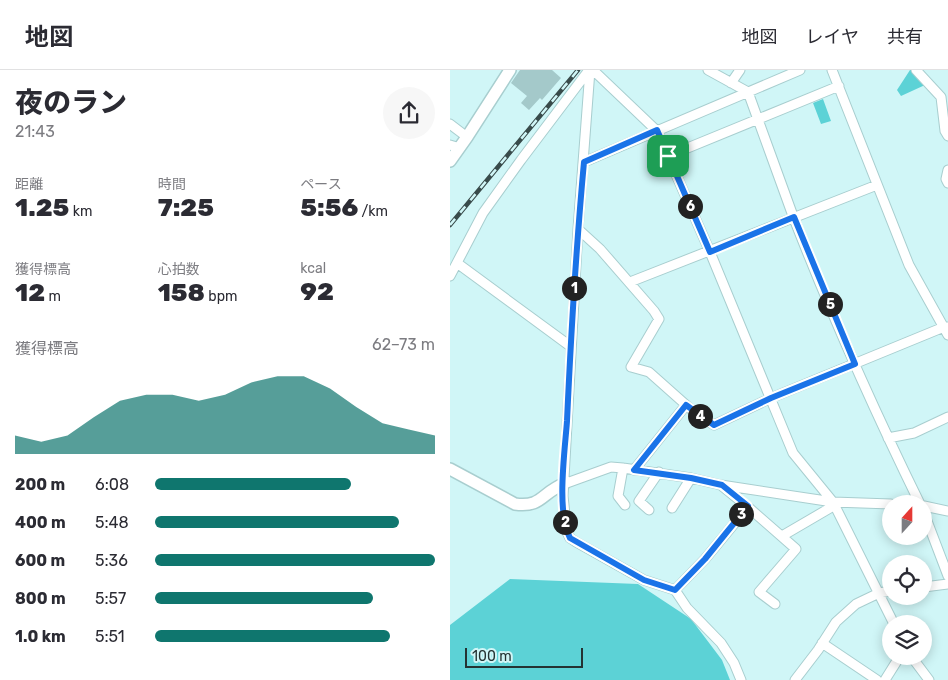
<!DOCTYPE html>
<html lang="ja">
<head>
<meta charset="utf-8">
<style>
	:root { --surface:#fff; --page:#f7f7f7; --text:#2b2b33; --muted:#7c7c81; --line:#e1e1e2; --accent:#0f766e }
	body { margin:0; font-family:Rubik,"Noto Sans JP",sans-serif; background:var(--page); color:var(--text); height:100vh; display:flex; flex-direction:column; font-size:19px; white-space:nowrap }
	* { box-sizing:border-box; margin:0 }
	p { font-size:16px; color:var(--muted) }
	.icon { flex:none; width:28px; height:28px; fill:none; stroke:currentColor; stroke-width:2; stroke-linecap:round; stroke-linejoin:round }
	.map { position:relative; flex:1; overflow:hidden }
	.side { display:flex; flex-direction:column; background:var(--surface); width:450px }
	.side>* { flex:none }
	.needle { width:32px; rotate:21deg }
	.buttons { position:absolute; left:432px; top:425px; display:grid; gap:10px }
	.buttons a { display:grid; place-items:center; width:50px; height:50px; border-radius:50%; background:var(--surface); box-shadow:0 2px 12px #0003; font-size:25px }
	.scale { position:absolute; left:15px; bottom:12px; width:118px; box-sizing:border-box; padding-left:5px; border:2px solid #243333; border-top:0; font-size:14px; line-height:18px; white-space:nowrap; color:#243333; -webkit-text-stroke:4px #d0f6f7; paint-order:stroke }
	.pin { position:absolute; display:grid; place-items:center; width:42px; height:42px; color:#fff; margin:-21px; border-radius:10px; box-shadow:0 2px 8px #0006 }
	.km { position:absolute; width:25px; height:25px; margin:-12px; border-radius:50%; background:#222; color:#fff; font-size:14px; line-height:25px; text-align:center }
	.round { display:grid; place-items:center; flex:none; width:52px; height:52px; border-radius:26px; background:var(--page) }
	.headline { display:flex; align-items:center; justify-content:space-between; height:85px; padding:0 15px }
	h1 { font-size:28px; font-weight:800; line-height:38px }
	.stats { display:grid; grid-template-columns:repeat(3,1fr); gap:8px; height:85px; padding:5px 15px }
	.stats div { display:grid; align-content:center }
	.stats b { font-size:25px; font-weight:800 }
	.stats small { font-size:14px; font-weight:400 }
	.stats p { font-size:14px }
	.chart { height:140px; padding:10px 15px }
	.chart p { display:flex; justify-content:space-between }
	.chart svg { width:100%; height:90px; margin-top:5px; fill:var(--accent); opacity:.7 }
	ul { padding:0 15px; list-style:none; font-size:16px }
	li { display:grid; grid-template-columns:80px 60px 1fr; align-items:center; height:38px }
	li i { height:12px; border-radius:6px; background:var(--accent) }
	header { display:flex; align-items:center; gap:30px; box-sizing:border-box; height:70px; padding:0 25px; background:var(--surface); border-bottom:1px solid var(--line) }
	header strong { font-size:24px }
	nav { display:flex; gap:28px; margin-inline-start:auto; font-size:18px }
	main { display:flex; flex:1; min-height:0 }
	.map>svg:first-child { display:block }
	.green { fill:#5cd2d6 }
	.building { fill:#a4c9ca }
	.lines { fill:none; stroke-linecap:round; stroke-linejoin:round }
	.minor-casing { stroke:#a8cecf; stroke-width:11 }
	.tertiary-casing { stroke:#a8cecf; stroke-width:14 }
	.minor { stroke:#fff; stroke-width:9 }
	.tertiary { stroke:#fff; stroke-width:11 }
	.rail-casing { stroke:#394b4b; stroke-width:4.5 }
	.rail { stroke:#d0f6f7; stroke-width:2.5; stroke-dasharray:8; stroke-linecap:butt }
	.route-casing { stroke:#fff; stroke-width:10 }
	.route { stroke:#1a73e8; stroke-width:6 }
</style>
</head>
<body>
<header>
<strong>地図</strong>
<nav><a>地図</a><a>レイヤ</a><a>共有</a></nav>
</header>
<main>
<section class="side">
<div class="headline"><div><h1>夜のラン</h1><p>21:43</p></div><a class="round"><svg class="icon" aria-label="share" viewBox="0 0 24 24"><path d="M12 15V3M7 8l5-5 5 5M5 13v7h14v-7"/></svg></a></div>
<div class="stats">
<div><p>距離</p><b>1.25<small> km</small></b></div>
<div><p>時間</p><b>7:25</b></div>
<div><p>ペース</p><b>5:56<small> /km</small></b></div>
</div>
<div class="stats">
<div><p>獲得標高</p><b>12<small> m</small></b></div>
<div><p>心拍数</p><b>158<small> bpm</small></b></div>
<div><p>kcal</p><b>92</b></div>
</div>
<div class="chart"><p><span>獲得標高</span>62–73 m</p>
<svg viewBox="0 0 160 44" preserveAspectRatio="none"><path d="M0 44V35L10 38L20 35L30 26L40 18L50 15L60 15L70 18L80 15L90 9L100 6L110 6L120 12L130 21L140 29L150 32L160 35V44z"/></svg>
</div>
<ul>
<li><b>200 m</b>6:08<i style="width:70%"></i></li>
<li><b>400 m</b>5:48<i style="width:87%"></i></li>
<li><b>600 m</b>5:36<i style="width:100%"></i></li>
<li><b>800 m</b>5:57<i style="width:78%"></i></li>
<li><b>1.0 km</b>5:51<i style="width:84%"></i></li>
</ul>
</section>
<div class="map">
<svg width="498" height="610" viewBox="0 0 498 610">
	<rect width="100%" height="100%" fill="#d0f6f7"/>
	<path class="green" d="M460 0H463L475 15 451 26 447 20Z
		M373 29 381 51 371 54 363 33Z
		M60 509 188 514 241 549 272 590 280 610H0V555Z"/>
	<path class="building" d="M70 0H102L111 8 92 30 90 28 79 40 71 33 77 26 61 13Z"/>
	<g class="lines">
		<g class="minor-casing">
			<path id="minor" d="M140 0 128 159 113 426 117 462 120 468 126 472 194 510 225 520 237 538 271 573 284 593 291 610
				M143 0 207 61 260 182 343 383 383 432 444 554
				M258 0 298 22C313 63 328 105 343 146 381 244 424 340 470 434
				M382 0 459 195 498 265
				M466 0 491 27 495 61 498 66
				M281 13 290 0
				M0 54 17 67
				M0 75 10 78
				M218 86 389 16
				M134 92 350 0
				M498 100 496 109 498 113
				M128 159 150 179 204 241 209 249 181 297 199 302 244 342 264 355 321 328 494 257H498
				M7 193 120 276
				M0 206 33 143 71 90 139 0
				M180 212 427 115
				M438 368 464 363 498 347
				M173 398 168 426 175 435
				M184 400 236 335
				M114 414 161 397 173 398 241 408 271 415 383 432 441 434
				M474 436 498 441
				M298 437 346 479 309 522 325 534
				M222 438 241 408
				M199 440 189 431 209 402
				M474 443 498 506
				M332 466 385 435
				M474 517 498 514
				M225 520 255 489 298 437 272 416
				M372 573 427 610
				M461 586 479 610
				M345 610 368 580 386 552 406 534 429 523 441 521
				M435 610 450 586"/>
		</g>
		<g class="tertiary-casing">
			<path id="tertiary" d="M0 91 17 67 60 0
				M0 399 65 434C92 438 92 422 114 414"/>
		</g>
		<use href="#minor" class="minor"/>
		<use href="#tertiary" class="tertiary"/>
		<g class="rail-casing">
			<path id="rail" d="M0 155 128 0"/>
		</g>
		<use href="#rail" class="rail"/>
	</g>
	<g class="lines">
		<g class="route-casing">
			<path id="route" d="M207 60 260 182 344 147 405 294 321 328 264 355 236 335 184 400 241 408 272 415 298 436 255 489 225 520 194 510 120 468C106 442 115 380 117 351 121 264 126 178 134 92Z"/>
		</g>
		<use href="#route" class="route"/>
	</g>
</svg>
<div class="buttons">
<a><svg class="needle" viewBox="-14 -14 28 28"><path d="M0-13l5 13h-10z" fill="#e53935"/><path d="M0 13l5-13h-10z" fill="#7c7c81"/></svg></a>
<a><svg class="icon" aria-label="locate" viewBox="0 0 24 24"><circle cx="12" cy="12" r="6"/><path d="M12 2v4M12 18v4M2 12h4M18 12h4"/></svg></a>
<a><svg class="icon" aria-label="layers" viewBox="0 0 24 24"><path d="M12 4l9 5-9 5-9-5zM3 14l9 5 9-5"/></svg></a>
</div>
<div class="scale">100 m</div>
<div class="pin" style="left:218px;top:86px;background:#1e9e55"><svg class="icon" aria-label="arrive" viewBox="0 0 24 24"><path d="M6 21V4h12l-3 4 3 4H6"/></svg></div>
<b class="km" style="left:124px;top:218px">1</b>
<b class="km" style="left:115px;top:452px">2</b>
<b class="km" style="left:291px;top:444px">3</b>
<b class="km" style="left:250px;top:346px">4</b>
<b class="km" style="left:380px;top:234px">5</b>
<b class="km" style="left:240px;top:136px">6</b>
</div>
</main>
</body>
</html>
